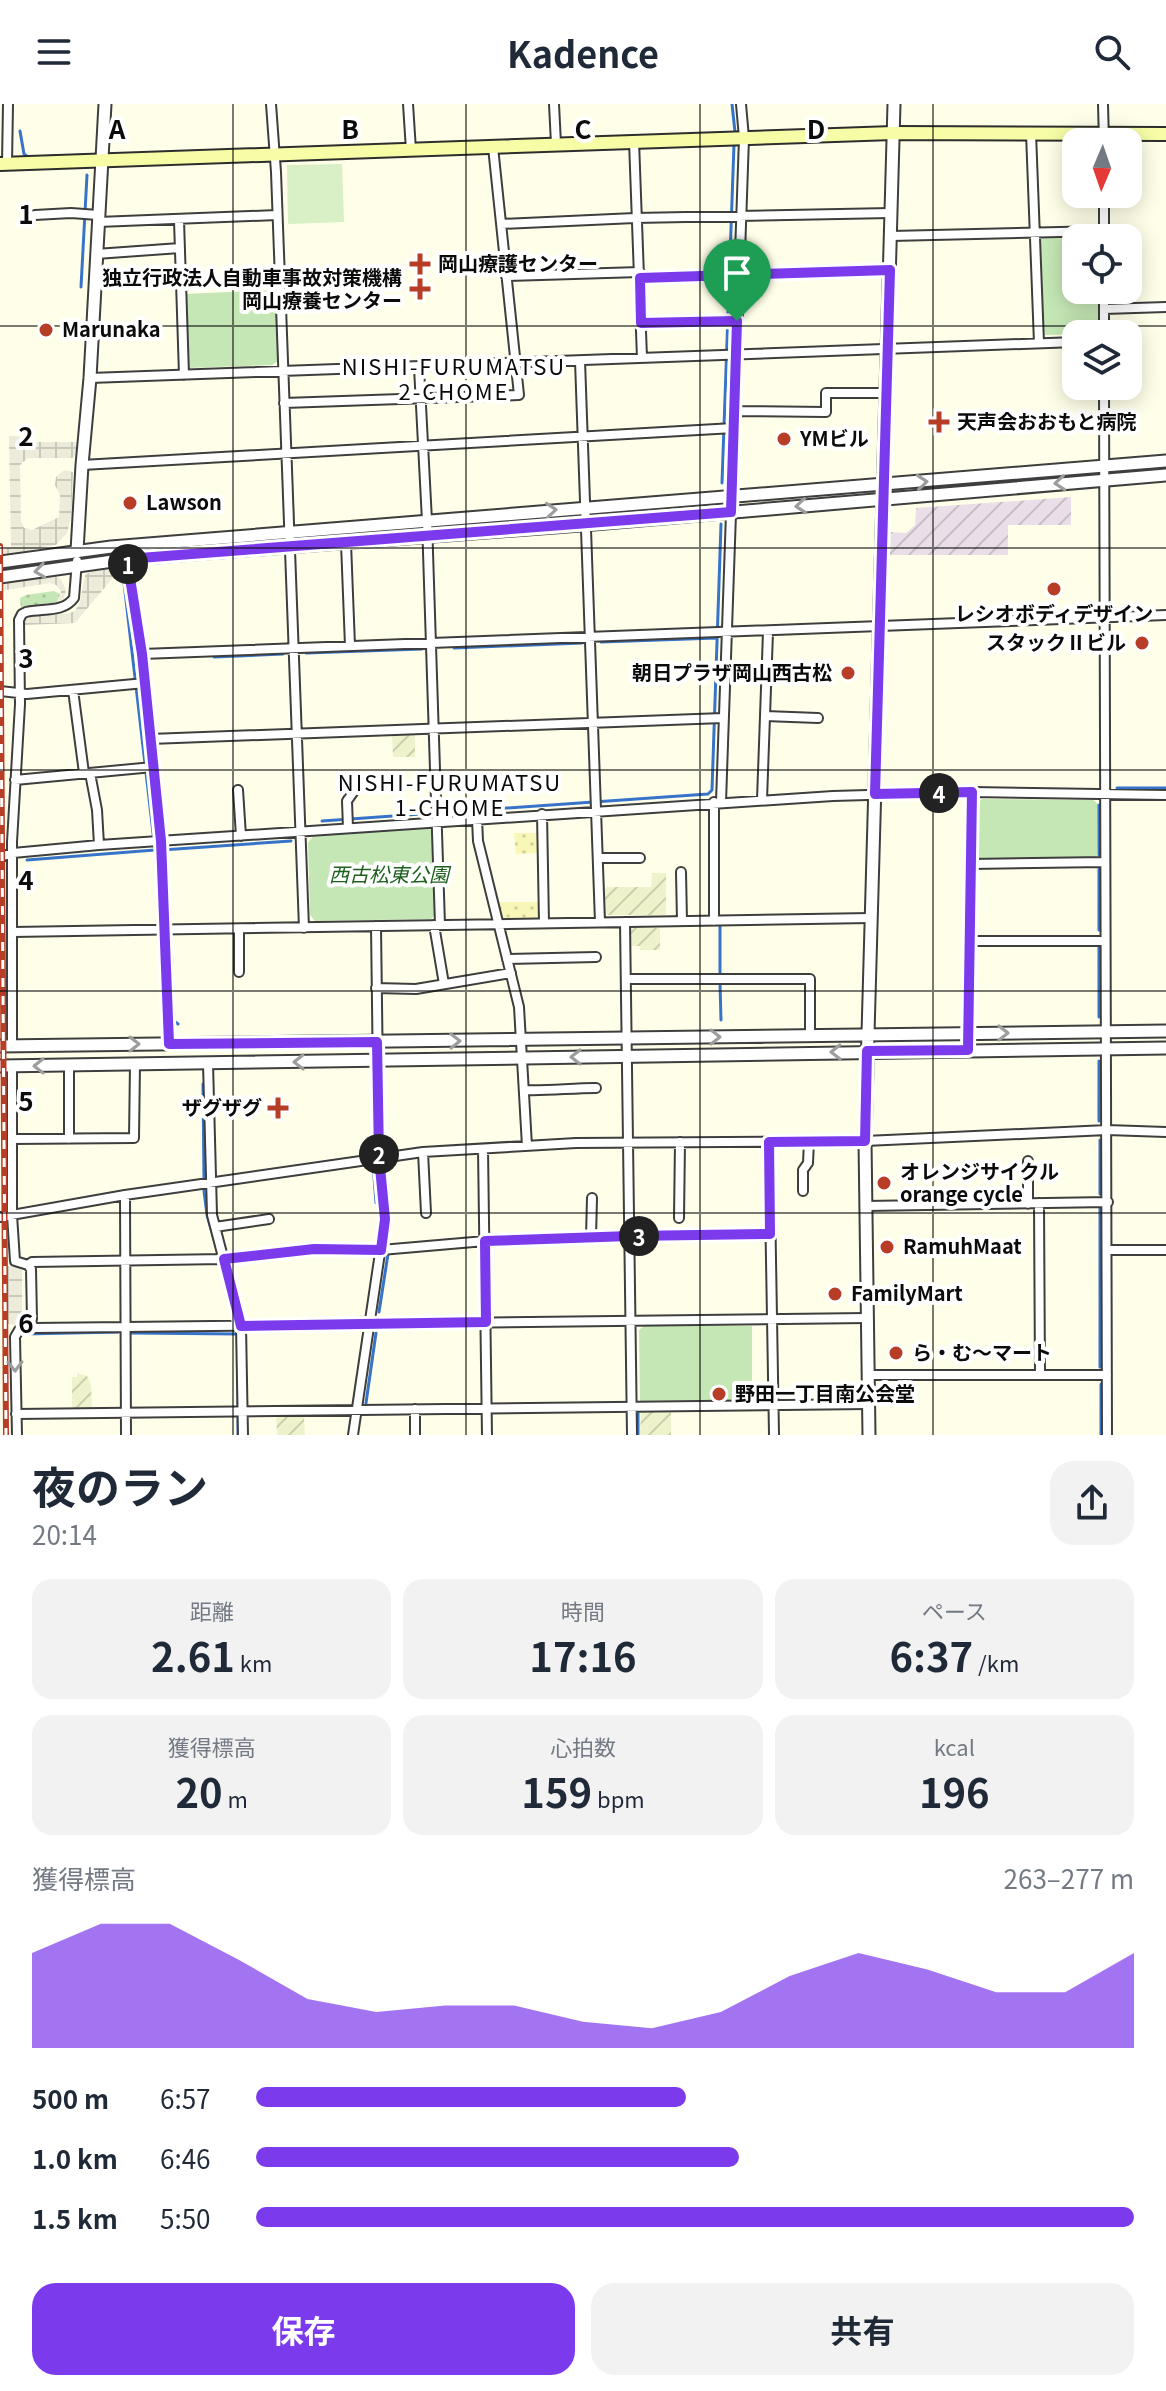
<!DOCTYPE html>
<html lang="ja">
<head>
<meta charset="utf-8">
<style>
	:root { --surface:#fff; --page:#f2f2f3; --text:#1f2937; --muted:#747a83; --accent:#7c3aed }
	body { margin:0; font-family:Georgia,"Noto Sans JP",serif; background:var(--page); color:var(--text); height:100vh; display:flex; flex-direction:column; font-size:30px; white-space:nowrap }
	* { box-sizing:border-box; margin:0 }
	p { font-size:26px; color:var(--muted) }
	.icon { flex:none; width:44px; height:44px; fill:none; stroke:currentColor; stroke-width:2; stroke-linecap:round; stroke-linejoin:round }
	.map { position:relative; height:1331px; overflow:hidden }
	.panel { display:flex; flex-direction:column; background:var(--surface); flex:1 }
	.panel>* { flex:none }
	.needle { width:52px; rotate:182deg }
	.buttons { position:absolute; left:1062px; top:24px; display:grid; gap:16px }
	.buttons a { display:grid; place-items:center; width:80px; height:80px; border-radius:16px; background:var(--surface); box-shadow:0 4px 20px #0003; font-size:40px }
	.pin { position:absolute; display:grid; place-items:center; width:68px; height:68px; color:#fff; margin:-82px -34px; border-radius:50% 50% 50% 0; rotate:-45deg; box-shadow:0 0 8px #0007 }
	.pin .icon { rotate:45deg }
	.km { position:absolute; width:40px; height:40px; margin:-20px; border-radius:50%; background:#222; color:#fff; font-size:22px; line-height:40px; text-align:center }
	.round { display:grid; place-items:center; flex:none; width:84px; height:84px; border-radius:24px; background:var(--page) }
	.headline { display:flex; align-items:center; justify-content:space-between; height:136px; padding:0 32px }
	h1 { font-size:44px; font-weight:700; line-height:60px }
	.metrics { display:grid; grid-template-columns:repeat(3,1fr); gap:12px; height:136px; padding:8px 32px }
	.metrics div { display:grid; align-content:center; border-radius:20px; background:var(--page); text-align:center }
	.metrics b { font-size:40px; font-weight:700 }
	.metrics small { font-size:22px; font-weight:400 }
	.metrics p { font-size:22px }
	.chart { height:224px; padding:16px 32px }
	.chart p { display:flex; justify-content:space-between }
	.chart svg { width:100%; height:144px; margin-top:8px; fill:var(--accent); opacity:.7 }
	.button { display:flex; gap:16px; margin-top:auto; padding:16px 32px }
	.button a { flex:1; height:92px; border-radius:24px; background:var(--accent); color:#fff; font-size:32px; font-weight:700; line-height:92px; text-align:center }
	.button a+a { background:var(--page); color:var(--text) }
	ul { padding:0 32px; list-style:none; font-size:26px }
	li { display:grid; grid-template-columns:128px 96px 1fr; align-items:center; height:60px }
	li i { height:20px; border-radius:10px; background:var(--accent) }
	header { display:flex; justify-content:space-between; align-items:center; height:104px; padding:0 32px; background:var(--surface); font-size:36px; font-weight:700 }
	.map>svg:first-child { display:block }
	.industrial { fill:url(#industrial-furrows) }
	.farmland { fill:url(#farmland-furrows) }
	.grass { fill:url(#grass-dots) }
	.sand { fill:url(#sand-dots) }
	.park { fill:#c5e7b5 }
	.pitch { fill:#d9efc6 }
	.plaza { fill:url(#plaza-grid) }
	.lines { fill:none; stroke-linecap:round; stroke-linejoin:round }
	.stream { stroke:#3873ca; stroke-width:3 }
	.minor-casing { stroke:#3e3e3e; stroke-width:12 }
	.tertiary-casing { stroke:#3e3e3e; stroke-width:15 }
	.secondary-casing { stroke:#2d2d2d; stroke-width:16 }
	.minor { stroke:#fff; stroke-width:8 }
	.tertiary { stroke:#fff; stroke-width:11 }
	.secondary { stroke:#f6fda6; stroke-width:12 }
	.rail-casing { stroke:#b73d27; stroke-width:6 }
	.rail { stroke:#fff; stroke-width:3; stroke-dasharray:9; stroke-linecap:butt }
	.oneway { stroke:#9d9d9d }
	.route-casing { stroke:#fff; stroke-width:16 }
	.route { stroke:#7c3aed; stroke-width:10 }
	.grid { fill:none; stroke:#0b0b0b; stroke-width:2; stroke-opacity:0.55 }
	.poi-dot { fill:#b73d27; stroke:#fff; stroke-width:3 }
	.labels { text-anchor:middle; stroke-width:8; stroke-linejoin:round; paint-order:stroke }
	.poi-label { font-size:20px; font-weight:bold; fill:#0b0b0b; stroke:#fff; text-anchor:start }
	.park-label { font-size:20px; font-style:italic; fill:#1e601e; stroke:#fff }
	.neighbourhood-label { font-size:22px; letter-spacing:2px; fill:#0b0b0b; stroke:#fff }
	.grid-label { font-size:26px; text-anchor:middle; font-weight:bold; fill:#0b0b0b; stroke:#fff; stroke-width:8; stroke-linejoin:round; paint-order:stroke }
</style>
</head>
<body>
<header><svg class="icon" aria-label="menu" viewBox="0 0 24 24"><path d="M4 6h16M4 12h16M4 18h16"/></svg>Kadence<svg class="icon" aria-label="search" viewBox="0 0 24 24"><circle cx="10" cy="10" r="6"/><path d="M15 15l6 6"/></svg></header>
<div class="map">
<svg width="1166" height="1331" viewBox="0 0 1166 1331">
	<defs>
		<pattern id="industrial-furrows" width="10" height="10" patternUnits="userSpaceOnUse" patternTransform="scale(2)"><rect width="10" height="10" fill="#eadfe9"/><path d="M-1 1l2-2M0 10L10 0M9 11l2-2" fill="none" stroke="#c7bec6"/></pattern>
		<pattern id="farmland-furrows" width="10" height="10" patternUnits="userSpaceOnUse" patternTransform="scale(2)"><rect width="10" height="10" fill="#eff3cb"/><path d="M-1 1l2-2M0 10L10 0M9 11l2-2" fill="none" stroke="#cccfad"/></pattern>
		<pattern id="grass-dots" width="8" height="8" patternUnits="userSpaceOnUse" patternTransform="scale(2)"><rect width="8" height="8" fill="#c5e7b5"/><path d="M2 2h.1M6 6h.1" fill="none" stroke="#a8c59a" stroke-width="1.8" stroke-linecap="round"/></pattern>
		<pattern id="sand-dots" width="8" height="8" patternUnits="userSpaceOnUse" patternTransform="scale(2)"><rect width="8" height="8" fill="#f9f7b7"/><path d="M2 2h.1M6 6h.1" fill="none" stroke="#d4d29c" stroke-width="1.8" stroke-linecap="round"/></pattern>
		<pattern id="plaza-grid" width="8" height="8" patternUnits="userSpaceOnUse" patternTransform="scale(2)"><rect width="8" height="8" fill="#edebda"/><path d="M0 4h8M4 0v8" fill="none" stroke="#cac8ba"/></pattern>
	</defs>
	<rect width="100%" height="100%" fill="#ffffe9"/>
	<path class="industrial" d="M1071 393V421H1008V451H890L891 428 906 429 915 421 916 404Z"/>
	<path class="farmland" d="M392 630H415V653H393Z
		M652 769H666V811H608L604 809V786L607 783H651Z
		M633 823 660 824V846H640V842H629V826Z
		M77 1269 87 1272 91 1280 92 1304H72V1273H77Z
		M641 1307H671V1331H640Z
		M276 1312H304L305 1331H277Z"/>
	<path class="grass" d="M714 399 712 404 605 412 602 410 603 408Z
		M570 411 568 415 445 425 442 422 443 421Z
		M54 487 60 490 57 498 21 504 20 494 26 491Z"/>
	<path class="sand" d="M514 729H539V749L516 750Z
		M497 798H541V810L539 814H502Z"/>
	<path class="park" d="M1093 131 1096 134H1076V186H1098V224L1093 230 1041 231 1039 136 1042 133Z
		M275 186 278 257 272 261 187 264 185 190Z
		M982 695 1093 696 1098 700 1097 752 1095 755 979 757 976 753 977 699Z
		M427 723 433 728 435 811 431 815 315 817 310 811 308 739 313 732Z
		M644 1222H752V1296L640 1297 639 1226Z"/>
	<path class="pitch" d="M342 60 344 118 288 120 287 61Z"/>
	<path class="plaza" d="M9 332H18L25 338H77L76 351 72 354H28L20 361 21 417 24 424 32 426 59 413 60 391 55 381 56 373 64 366 73 368 71 414 67 429 56 441 0 452V446L11 443Z
		M122 464 123 468 117 469 75 519 23 521V517L30 511 67 510 75 507 80 498 85 471 95 465Z
		M54 472 61 475 66 486 64 494 58 498 61 487 56 481 50 479 0 487V479Z
		M7 1162 22 1163V1215H18V1221L7 1220Z"/>
	<g class="lines">
		<path class="stream" d="M732 0 735 28
			M20 27 24 50 28 53 87 51
			M81 183 87 71
			M722 379 734 40
			M123 470 155 746
			M601 538 717 534
			M454 544 582 539
			M306 549 422 545
			M214 553 283 550
			M1117 684H1166
			M1099 701V751
			M322 717 708 690 712 686 721 420
			M167 745 170 813
			M162 746 291 737
			M27 756 155 746
			M1099 765V826
			M718 809V706
			M720 822V872
			M171 836 174 917 178 920
			M1099 843V913
			M720 879 721 916
			M1099 957V1017
			M203 980 204 1076
			M1100 1036V1090
			M373 1060 376 1099
			M204 1087 207 1111 216 1142
			M1100 1104V1263
			M379 1208 388 1150
			M131 1229 237 1230
			M24 1230 118 1228
			M238 1247V1300
			M1101 1280V1331
			M366 1299 376 1229
			M638 1309V1331
			M238 1314V1331"/>
		<g class="minor-casing">
			<path id="minor" d="M271 0 276 68 304 824
				M408 0 411 46
				M554 0 556 40
				M1103 0 1104 38
				M1031 29 1039 239
				M634 37 642 254
				M7 60 8 0
				M1104 90V134
				M35 111 71 109 98 111
				M179 116 184 271
				M98 118 277 111
				M501 120 635 114 891 109
				M891 132 1104 127
				M96 150 180 144
				M506 172 640 168
				M640 174 890 166
				M1104 205 1166 203
				M641 219 737 217
				M1104 230V186
				M580 257 600 818
				M419 263 427 417 440 821
				M90 274 1076 238
				M1104 282 1107 1331
				M284 299 519 291 493 43
				M734 307 826 308V289H886
				M82 361 734 324
				M346 439 350 542
				M127 455 142 550 161 737 169 940
				M142 550 1166 511
				M73 586 84 669
				M0 587 27 590 145 579
				M765 612 818 614
				M150 635 723 614
				M90 669 97 706 99 741
				M15 676 153 663
				M238 686 241 732
				M762 696 768 528
				M721 698 744 34 741 0
				M542 710 544 819
				M477 715 478 737 519 903 527 1042
				M348 724 347 697 354 687 355 674
				M0 753 13 749 99 741 833 692 972 688 1166 691
				M599 754H640
				M971 760 1105 758
				M681 768 682 817
				M714 817V698
				M625 818 632 1331
				M434 821 444 880
				M239 825V868
				M13 828 871 814
				M970 837H1105
				M507 855 596 853
				M626 875H810V932
				M376 884 416 885 511 869
				M12 942V738L20 600 19 516 22 510 26 508C43 504 63 509 74 494L77 457
				M968 946 972 688
				M208 959 212 1111 241 1222 243 1331
				M69 961V1035
				M12 962V1111L15 1157 28 1161 31 1165 32 1215 29 1221
				M524 986C548 987 571 984 596 984
				M12 1035 134 1034 135 960
				M769 1038 774 1331
				M483 1045 487 1331
				M423 1048 426 1109
				M803 1087V1066L808 1059 809 1037
				M125 1091 126 1331
				M1039 1099 1040 1271
				M1028 1100V1057
				M866 1102 1108 1098
				M0 1113 125 1091 423 1048 576 1039 865 1037 1107 1026 1166 1028
				M679 1114 680 1038
				M215 1123 269 1115
				M591 1133 592 1094
				M1107 1146H1166
				M28 1161 32 1158 224 1155 314 1145 381 1146 485 1137 630 1132 770 1130
				M868 1271H1107
				M16 1310 868 1300
				M17 1331 15 1233 19 1226 29 1221 33 1224 125 1223 867 1214
				M353 1331 385 1115 379 1053 376 822
				M415 1331V1305"/>
		</g>
		<g class="tertiary-casing">
			<path id="tertiary" d="M77 447 82 361 90 274 105 0
				M0 458 111 443 1166 357
				M0 473 127 455 594 420 1166 371
				M0 942 1166 927
				M0 962 1166 944
				M869 1331 865 1037 894 0"/>
		</g>
		<g class="secondary-casing">
			<path id="secondary" d="M0 60 893 29 1166 30"/>
		</g>
		<use href="#minor" class="minor"/>
		<use href="#tertiary" class="tertiary"/>
		<use href="#secondary" class="secondary"/>
		<g class="rail-casing">
			<path id="rail" d="M0 442 6 1331"/>
		</g>
		<use href="#rail" class="rail"/>
	</g>
	<defs><path id="oneway-chevron" d="M-2-3.5L2.5 0L-2 3.5" fill="none" stroke-width="1.6" stroke-linecap="round" stroke-linejoin="round" transform="scale(2)"/></defs>
	<g class="oneway">
		<use href="#oneway-chevron" transform="translate(922 378) rotate(-5)"/>
		<use href="#oneway-chevron" transform="translate(1060 379) rotate(175)"/>
		<use href="#oneway-chevron" transform="translate(801 402) rotate(175)"/>
		<use href="#oneway-chevron" transform="translate(551 406) rotate(-5)"/>
		<use href="#oneway-chevron" transform="translate(40 467) rotate(172)"/>
		<use href="#oneway-chevron" transform="translate(1003 929)"/>
		<use href="#oneway-chevron" transform="translate(715 933) rotate(-1)"/>
		<use href="#oneway-chevron" transform="translate(455 937) rotate(-1)"/>
		<use href="#oneway-chevron" transform="translate(134 940) rotate(-1)"/>
		<use href="#oneway-chevron" transform="translate(836 948) rotate(179)"/>
		<use href="#oneway-chevron" transform="translate(576 953) rotate(180)"/>
		<use href="#oneway-chevron" transform="translate(299 958) rotate(179)"/>
		<use href="#oneway-chevron" transform="translate(39 962) rotate(179)"/>
		<use href="#oneway-chevron" transform="translate(15 1262) rotate(89)"/>
	</g>
	<g class="lines">
		<g class="route-casing">
			<path id="route" d="M890 166 875 690 972 688 968 946 867 947 865 1037 769 1038 770 1130 630 1132 485 1137 486 1218 241 1222 224 1155 314 1145 381 1146 385 1115 379 1053 377 938 169 940 161 737 142 550 127 455 731 408 737 217 641 219 640 174Z"/>
		</g>
		<use href="#route" class="route"/>
	</g>
	<path class="grid" d="M233 0V1331M466 0V1331M700 0V1331M933 0V1331M0 222H1166M0 444H1166M0 666H1166M0 887H1166M0 1109H1166"/>
	<g class="poi-dot">
		<path d="M416 148h8v8h8v8h-8v8h-8v-8h-8v-8h8z"/>
		<path d="M416 173h8v8h8v8h-8v8h-8v-8h-8v-8h8z"/>
		<circle cx="46" cy="226" r="8"/>
		<path d="M935 306h8v8h8v8h-8v8h-8v-8h-8v-8h8z"/>
		<circle cx="784" cy="335" r="8"/>
		<circle cx="130" cy="399" r="8"/>
		<circle cx="1054" cy="485" r="8"/>
		<circle cx="1142" cy="539" r="8"/>
		<circle cx="848" cy="569" r="8"/>
		<path d="M274 992h8v8h8v8h-8v8h-8v-8h-8v-8h8z"/>
		<circle cx="884" cy="1079" r="8"/>
		<circle cx="887" cy="1143" r="8"/>
		<circle cx="835" cy="1190" r="8"/>
		<circle cx="896" cy="1249" r="8"/>
		<circle cx="719" cy="1290" r="8"/>
	</g>
	<g class="labels">
		<g class="poi-label">
			<text x="438" y="167">岡山療護センター</text>
			<text x="402" y="181" text-anchor="end">独立行政法人自動車事故対策機構<tspan x="402" dy="23">岡山療養センター</tspan></text>
			<text x="62" y="233">Marunaka</text>
			<text x="957" y="325">天声会おおもと病院</text>
			<text x="800" y="342">YMビル</text>
			<text x="146" y="406">Lawson</text>
			<text x="1054" y="517" text-anchor="middle">レシオボディデザイン</text>
			<text x="1126" y="546" text-anchor="end">スタックⅡビル</text>
			<text x="832" y="576" text-anchor="end">朝日プラザ岡山西古松</text>
			<text x="262" y="1011" text-anchor="end">ザグザグ</text>
			<text x="900" y="1075">オレンジサイクル<tspan x="900" dy="23">orange cycle</tspan></text>
			<text x="903" y="1150">RamuhMaat</text>
			<text x="851" y="1197">FamilyMart</text>
			<text x="912" y="1256">ら・む～マート</text>
			<text x="735" y="1297">野田一丁目南公会堂</text>
		</g>
		<g class="park-label">
			<text x="389" y="778">西古松東公園</text>
		</g>
		<g class="neighbourhood-label">
			<text x="454" y="271">NISHI-FURUMATSU<tspan x="454" dy="25">2-CHOME</tspan></text>
			<text x="450" y="687">NISHI-FURUMATSU<tspan x="450" dy="25">1-CHOME</tspan></text>
		</g>
	</g>
	<g class="grid-label">
		<text x="117" y="35">A</text>
		<text x="350" y="35">B</text>
		<text x="583" y="35">C</text>
		<text x="816" y="35">D</text>
		<text x="26" y="120">1</text>
		<text x="26" y="342">2</text>
		<text x="26" y="564">3</text>
		<text x="26" y="786">4</text>
		<text x="26" y="1007">5</text>
		<text x="26" y="1229">6</text>
	</g>
</svg>
<div class="buttons">
<a><svg class="needle" viewBox="-14 -14 28 28"><path d="M0-13l5 13h-10z" fill="#e53935"/><path d="M0 13l5-13h-10z" fill="#747a83"/></svg></a>
<a><svg class="icon" aria-label="locate" viewBox="0 0 24 24"><circle cx="12" cy="12" r="6"/><path d="M12 2v4M12 18v4M2 12h4M18 12h4"/></svg></a>
<a><svg class="icon" aria-label="layers" viewBox="0 0 24 24"><path d="M12 4l9 5-9 5-9-5zM3 14l9 5 9-5"/></svg></a>
</div>
<div class="pin" style="left:737px;top:217px;background:#1e9e55"><svg class="icon" aria-label="arrive" viewBox="0 0 24 24"><path d="M6 21V4h12l-3 4 3 4H6"/></svg></div>
<b class="km" style="left:128px;top:460px">1</b>
<b class="km" style="left:379px;top:1050px">2</b>
<b class="km" style="left:639px;top:1132px">3</b>
<b class="km" style="left:939px;top:689px">4</b>
</div>
<section class="panel">
<div class="headline"><div><h1>夜のラン</h1><p>20:14</p></div><a class="round"><svg class="icon" aria-label="share" viewBox="0 0 24 24"><path d="M12 15V3M7 8l5-5 5 5M5 13v7h14v-7"/></svg></a></div>
<div class="metrics">
<div><p>距離</p><b>2.61<small> km</small></b></div>
<div><p>時間</p><b>17:16</b></div>
<div><p>ペース</p><b>6:37<small> /km</small></b></div>
</div>
<div class="metrics">
<div><p>獲得標高</p><b>20<small> m</small></b></div>
<div><p>心拍数</p><b>159<small> bpm</small></b></div>
<div><p>kcal</p><b>196</b></div>
</div>
<div class="chart"><p><span>獲得標高</span>263–277 m</p>
<svg viewBox="0 0 160 44" preserveAspectRatio="none"><path d="M0 44V15L10 6L20 6L30 17L40 29L50 33L60 31L70 31L80 36L90 38L100 33L110 22L120 15L130 20L140 27L150 27L160 15V44z"/></svg>
</div>
<ul>
<li><b>500 m</b>6:57<i style="width:49%"></i></li>
<li><b>1.0 km</b>6:46<i style="width:55%"></i></li>
<li><b>1.5 km</b>5:50<i style="width:100%"></i></li>
</ul>
<div class="button"><a>保存</a><a>共有</a></div>
</section>
</body>
</html>
